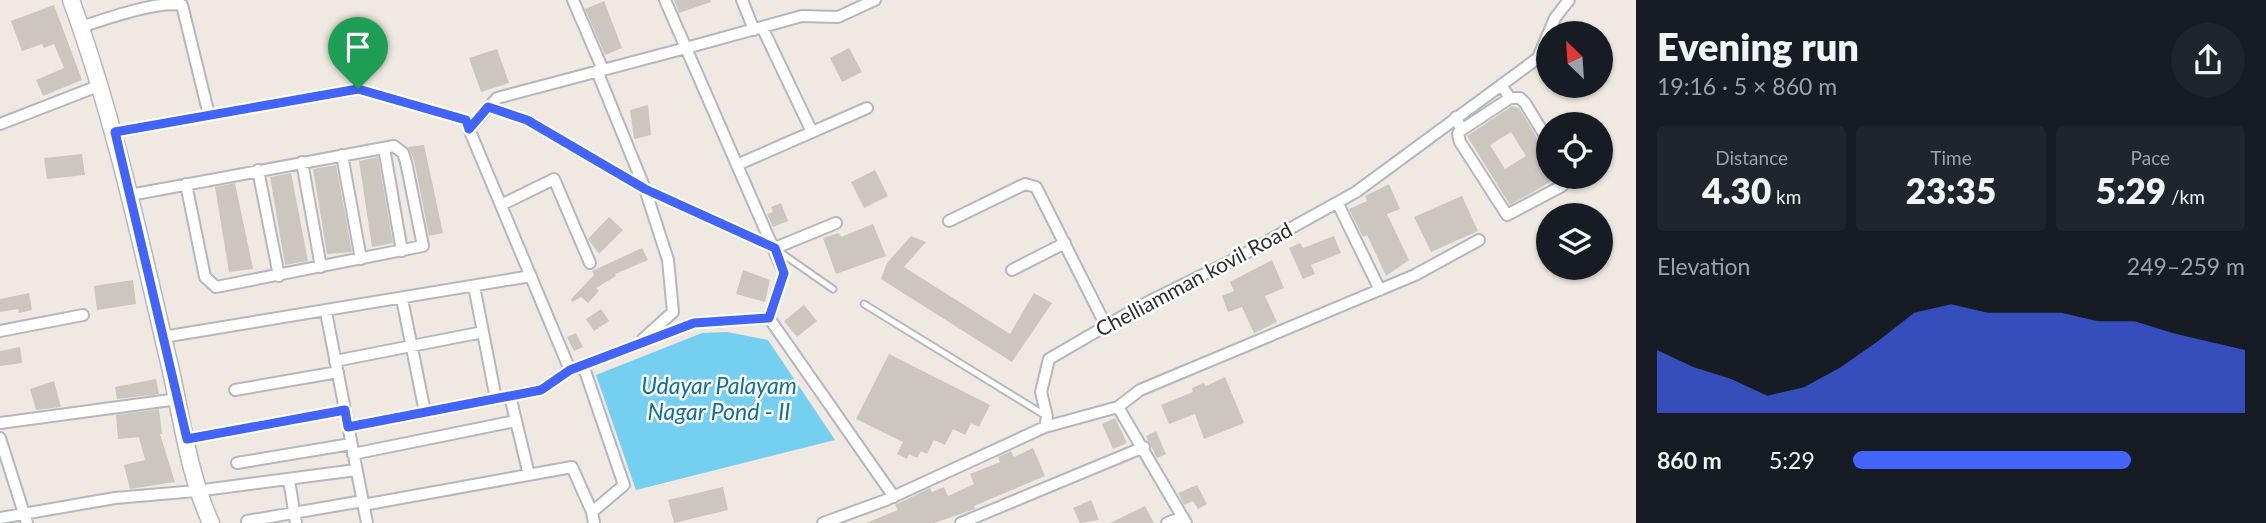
<!DOCTYPE html>
<html lang="en">
<head>
<meta charset="utf-8">
<style>
	:root { --surface:#171b24; --page:#20242c; --text:#f1f3f6; --muted:#9ea1a6; --accent:#4264fb }
	body { margin:0; font-family:Lato,sans-serif; background:var(--page); color:var(--text); height:100vh; display:flex; flex-direction:column; font-size:26px; white-space:nowrap }
	* { box-sizing:border-box; margin:0 }
	p { font-size:23px; color:var(--muted) }
	.icon { flex:none; width:38px; height:38px; fill:none; stroke:currentColor; stroke-width:2; stroke-linecap:round; stroke-linejoin:round }
	.map { position:relative; flex:1; overflow:hidden }
	.sheet { display:flex; flex-direction:column; background:var(--surface); width:630px }
	.sheet>* { flex:none }
	.needle { width:46px; rotate:335deg }
	.buttons { position:absolute; left:1536px; top:21px; display:grid; gap:14px }
	.buttons a { display:grid; place-items:center; width:77px; height:77px; border-radius:50%; background:var(--surface); box-shadow:0 2px 5px #0004; font-size:35px }
	.pin { position:absolute; display:grid; place-items:center; width:60px; height:60px; color:#fff; margin:-72px -30px; border-radius:50% 50% 50% 0; rotate:-45deg; box-shadow:0 0 7px #0007 }
	.pin .icon { rotate:45deg }
	.round { display:grid; place-items:center; flex:none; width:74px; height:74px; border-radius:37px; background:var(--page) }
	.head { display:flex; align-items:center; justify-content:space-between; height:119px; padding:0 21px }
	h1 { font-size:38px; font-weight:800; line-height:52px }
	.metrics { display:grid; grid-template-columns:repeat(3,1fr); gap:10px; height:119px; padding:7px 21px }
	.metrics div { display:grid; align-content:center; border-radius:7px; background:var(--page); text-align:center }
	.metrics b { font-size:35px; font-weight:800 }
	.metrics small { font-size:19px; font-weight:400 }
	.metrics p { font-size:19px }
	.chart { height:196px; padding:14px 21px }
	.chart p { display:flex; justify-content:space-between }
	.chart svg { width:100%; height:126px; margin-top:7px; fill:var(--accent); opacity:.7 }
	ul { padding:0 21px; list-style:none; font-size:23px }
	li { display:grid; grid-template-columns:112px 84px 1fr; align-items:center; height:52px }
	li i { height:18px; border-radius:9px; background:var(--accent) }
	main { display:flex; flex:1; min-height:0 }
	.map>svg:first-child { display:block }
	.water { fill:#75cff0 }
	.building { fill:#cbc7bf; fill-rule:evenodd }
	.lines { fill:none; stroke-linecap:round; stroke-linejoin:round }
	.lane-casing { stroke:#b4b7c1; stroke-width:9 }
	.street-casing { stroke:#b4b7c1; stroke-width:14 }
	.secondary-casing { stroke:#b4b7c1; stroke-width:19 }
	.lane { stroke:#fff; stroke-width:5 }
	.street { stroke:#fff; stroke-width:10 }
	.secondary { stroke:#fff; stroke-width:16 }
	.route-casing { stroke:#fff; stroke-width:14 }
	.route { stroke:#4264fb; stroke-width:9 }
	.labels { text-anchor:middle; stroke-width:5; stroke-linejoin:round; paint-order:stroke }
	.street-label { font-size:21px; fill:#2e2e2e; stroke:#fff }
	.water-label { font-size:23px; font-style:italic; fill:#0d6fa3; stroke:#fff }
</style>
</head>
<body>
<main>
<div class="map">
<svg width="1636" height="523" viewBox="0 0 1636 523">
	<rect width="100%" height="100%" fill="#efe9e1"/>
	<path class="water" d="M727 332 768 340 835 440 636 490 596 375 702 333Z"/>
	<path class="building" d="M674 0H710L711 2 679 13Z
		M604 1 622 48 605 55 585 9Z
		M54 5 82 80 43 96 36 80 64 68 54 44 44 48 42 44 22 51 11 21Z
		M849 48 862 72 842 82 830 58Z
		M497 49 509 83 481 92 469 58Z
		M648 105 651 135 634 139 630 110Z
		M1512 106 1519 108 1542 146 1549 150V177H1559L1510 205 1467 136ZM1511 132 1526 156 1505 169 1490 145Z
		M424 145 443 233 429 236 414 160 408 147Z
		M82 154 85 175 47 179 44 158Z
		M378 157 393 243 372 247 359 161Z
		M336 165 352 252 327 254 313 169Z
		M875 170 888 196 864 208 851 182Z
		M291 173 308 261 285 265 270 177Z
		M235 183 253 269 229 272 215 187Z
		M1389 184 1400 209 1387 214 1409 260 1386 276 1367 235 1363 237 1349 209 1367 201 1365 196Z
		M1462 196 1478 231 1431 252 1414 217Z
		M781 203 788 221 773 227 767 214 773 212 771 207Z
		M609 217 623 230 599 254 588 239Z
		M873 224 886 256 836 274 823 238 839 233 841 237Z
		M911 236 926 242 904 267 1010 334 1034 293 1052 303 1012 362 881 279 887 263Z
		M1334 236 1341 253 1311 265 1315 274 1303 279 1289 248 1300 243 1303 248Z
		M642 248 648 260 615 274 616 276 596 288 599 291 588 303 581 297 572 302 571 299 594 275 592 271Z
		M1272 260 1284 288 1265 296 1277 322 1254 333 1242 307 1228 312 1222 296 1234 291 1230 282Z
		M743 270 770 280 765 302 736 294Z
		M133 280 136 304 97 310 94 286Z
		M29 293 32 310 19 313 18 309 0 312V299Z
		M804 305 817 321 797 337 784 321Z
		M601 309 609 321 594 331 586 319Z
		M576 333 583 347 574 351 567 337Z
		M20 347 22 363 0 366V351Z
		M889 354 990 405 979 427 971 423 965 435 953 429 945 445 934 440 927 454 921 451 917 458 909 454 907 459 897 454 903 442 856 419Z
		M1225 377 1244 423 1204 439 1195 414 1169 424 1161 405 1193 392 1192 388 1204 383 1206 386Z
		M156 379 159 394 117 399 115 387Z
		M54 381 61 407 36 410 30 389Z
		M159 409 162 434H160L175 482 130 489 124 465 145 460 139 437 118 439 116 415Z
		M1115 418 1127 443 1113 449 1102 424Z
		M1156 431 1166 454 1157 458 1146 436Z
		M1033 448 1045 476 974 506 975 509 934 523H866L898 510 895 505 930 488 932 492 944 487 948 496 974 484 970 474 1000 462 998 457 1011 451 1014 457Z
		M1197 485 1207 504 1198 509 1193 501 1184 505 1178 493Z
		M723 487 728 510 674 523 668 500Z
		M1091 500 1099 520 1080 523 1073 508Z
		M1145 506 1154 523H1110Z"/>
	<g class="lines">
		<g class="lane-casing">
			<path id="lane" d="M777 250 833 289
				M864 304 1046 416"/>
		</g>
		<g class="street-casing">
			<path id="street" d="M573 0 603 70
				M665 0 686 48 802 16 838 17 875 0
				M742 0 754 30
				M81 27C105 19 159 0 182 5L209 115
				M762 27 812 132
				M597 71 645 189 668 260 673 312 643 339
				M1501 85 1510 98H1520L1525 103 1549 142
				M488 107 527 120 645 189 775 248 836 223
				M1456 117 1461 129 1458 134 1460 142 1507 215 1562 186 1568 177
				M0 124 98 86
				M1460 131 1510 98
				M115 132 358 89 466 120 469 129C503 209 536 290 570 370L694 323 769 318 784 273 686 48 497 98 469 129
				M384 148 402 251
				M342 155 361 259
				M302 162 321 267
				M739 164 867 108
				M258 170 279 276
				M130 195 394 146 403 153 406 162 423 246 216 287 205 277 186 184
				M1338 204 1380 290
				M501 205 554 179 590 263
				M949 221 1025 184 1036 187 1106 326
				M1012 270 1065 243
				M474 286 496 399
				M402 299 425 412
				M326 312 367 523
				M769 318 894 497
				M0 331 83 315
				M163 337 531 276
				M335 361 483 332
				M583 365 624 485 592 512 594 523
				M235 390 338 372
				M510 396 529 475
				M1118 407 1140 390 1415 275 1479 240
				M0 423 178 399
				M348 427 541 390 570 370
				M1045 427 1118 407 1186 523
				M0 438 27 523
				M187 439 345 410
				M353 454 516 421
				M237 463 351 444
				M289 480 296 523
				M363 505 572 467 592 512
				M0 518 115 498 196 491 356 470
				M247 521 363 501
				M823 523 886 500 1045 427 1047 417 1041 392 1049 359 1142 305 1239 257 1356 192 1538 58 1555 18 1569 0
				M961 523 1144 447
				M1167 523 1183 517"/>
		</g>
		<g class="secondary-casing">
			<path id="secondary" d="M71 0C113 115 139 234 167 354 181 410 187 471 211 523"/>
		</g>
		<use href="#lane" class="lane"/>
		<use href="#street" class="street"/>
		<use href="#secondary" class="secondary"/>
	</g>
	<g class="lines">
		<g class="route-casing">
			<path id="route" d="M358 89 466 120 469 129 488 107 527 120 645 189 775 248 784 273 769 318 694 323 570 370 541 390 348 427 345 410 187 439 115 132Z"/>
		</g>
		<use href="#route" class="route"/>
	</g>
	<g class="labels">
		<g class="street-label">
			<text transform="translate(1194 280) rotate(-28)" y="7">Chelliamman kovil Road</text>
		</g>
		<g class="water-label">
			<text x="719" y="394">Udayar Palayam<tspan x="719" dy="26">Nagar Pond - II</tspan></text>
		</g>
	</g>
</svg>
<div class="buttons">
<a><svg class="needle" viewBox="-14 -14 28 28"><path d="M0-13l5 13h-10z" fill="#e53935"/><path d="M0 13l5-13h-10z" fill="#9ea1a6"/></svg></a>
<a><svg class="icon" aria-label="locate" viewBox="0 0 24 24"><circle cx="12" cy="12" r="6"/><path d="M12 2v4M12 18v4M2 12h4M18 12h4"/></svg></a>
<a><svg class="icon" aria-label="layers" viewBox="0 0 24 24"><path d="M12 4l9 5-9 5-9-5zM3 14l9 5 9-5"/></svg></a>
</div>
<div class="pin" style="left:358px;top:89px;background:#1e9e55"><svg class="icon" aria-label="arrive" viewBox="0 0 24 24"><path d="M6 21V4h12l-3 4 3 4H6"/></svg></div>
</div>
<section class="sheet">
<div class="head"><div><h1>Evening run</h1><p>19:16 · 5 × 860 m</p></div><a class="round"><svg class="icon" aria-label="share" viewBox="0 0 24 24"><path d="M12 15V3M7 8l5-5 5 5M5 13v7h14v-7"/></svg></a></div>
<div class="metrics">
<div><p>Distance</p><b>4.30<small> km</small></b></div>
<div><p>Time</p><b>23:35</b></div>
<div><p>Pace</p><b>5:29<small> /km</small></b></div>
</div>
<div class="chart"><p><span>Elevation</span>249–259 m</p>
<svg viewBox="0 0 160 44" preserveAspectRatio="none"><path d="M0 44V22L10 28L20 32L30 38L40 35L50 28L60 19L70 9L80 6L90 9L100 9L110 9L120 12L130 12L140 16L150 19L160 22V44z"/></svg>
</div>
<ul>
<li><b>860 m</b>5:29<i style="width:71%"></i></li>
</ul>
</section>
</main>
</body>
</html>
